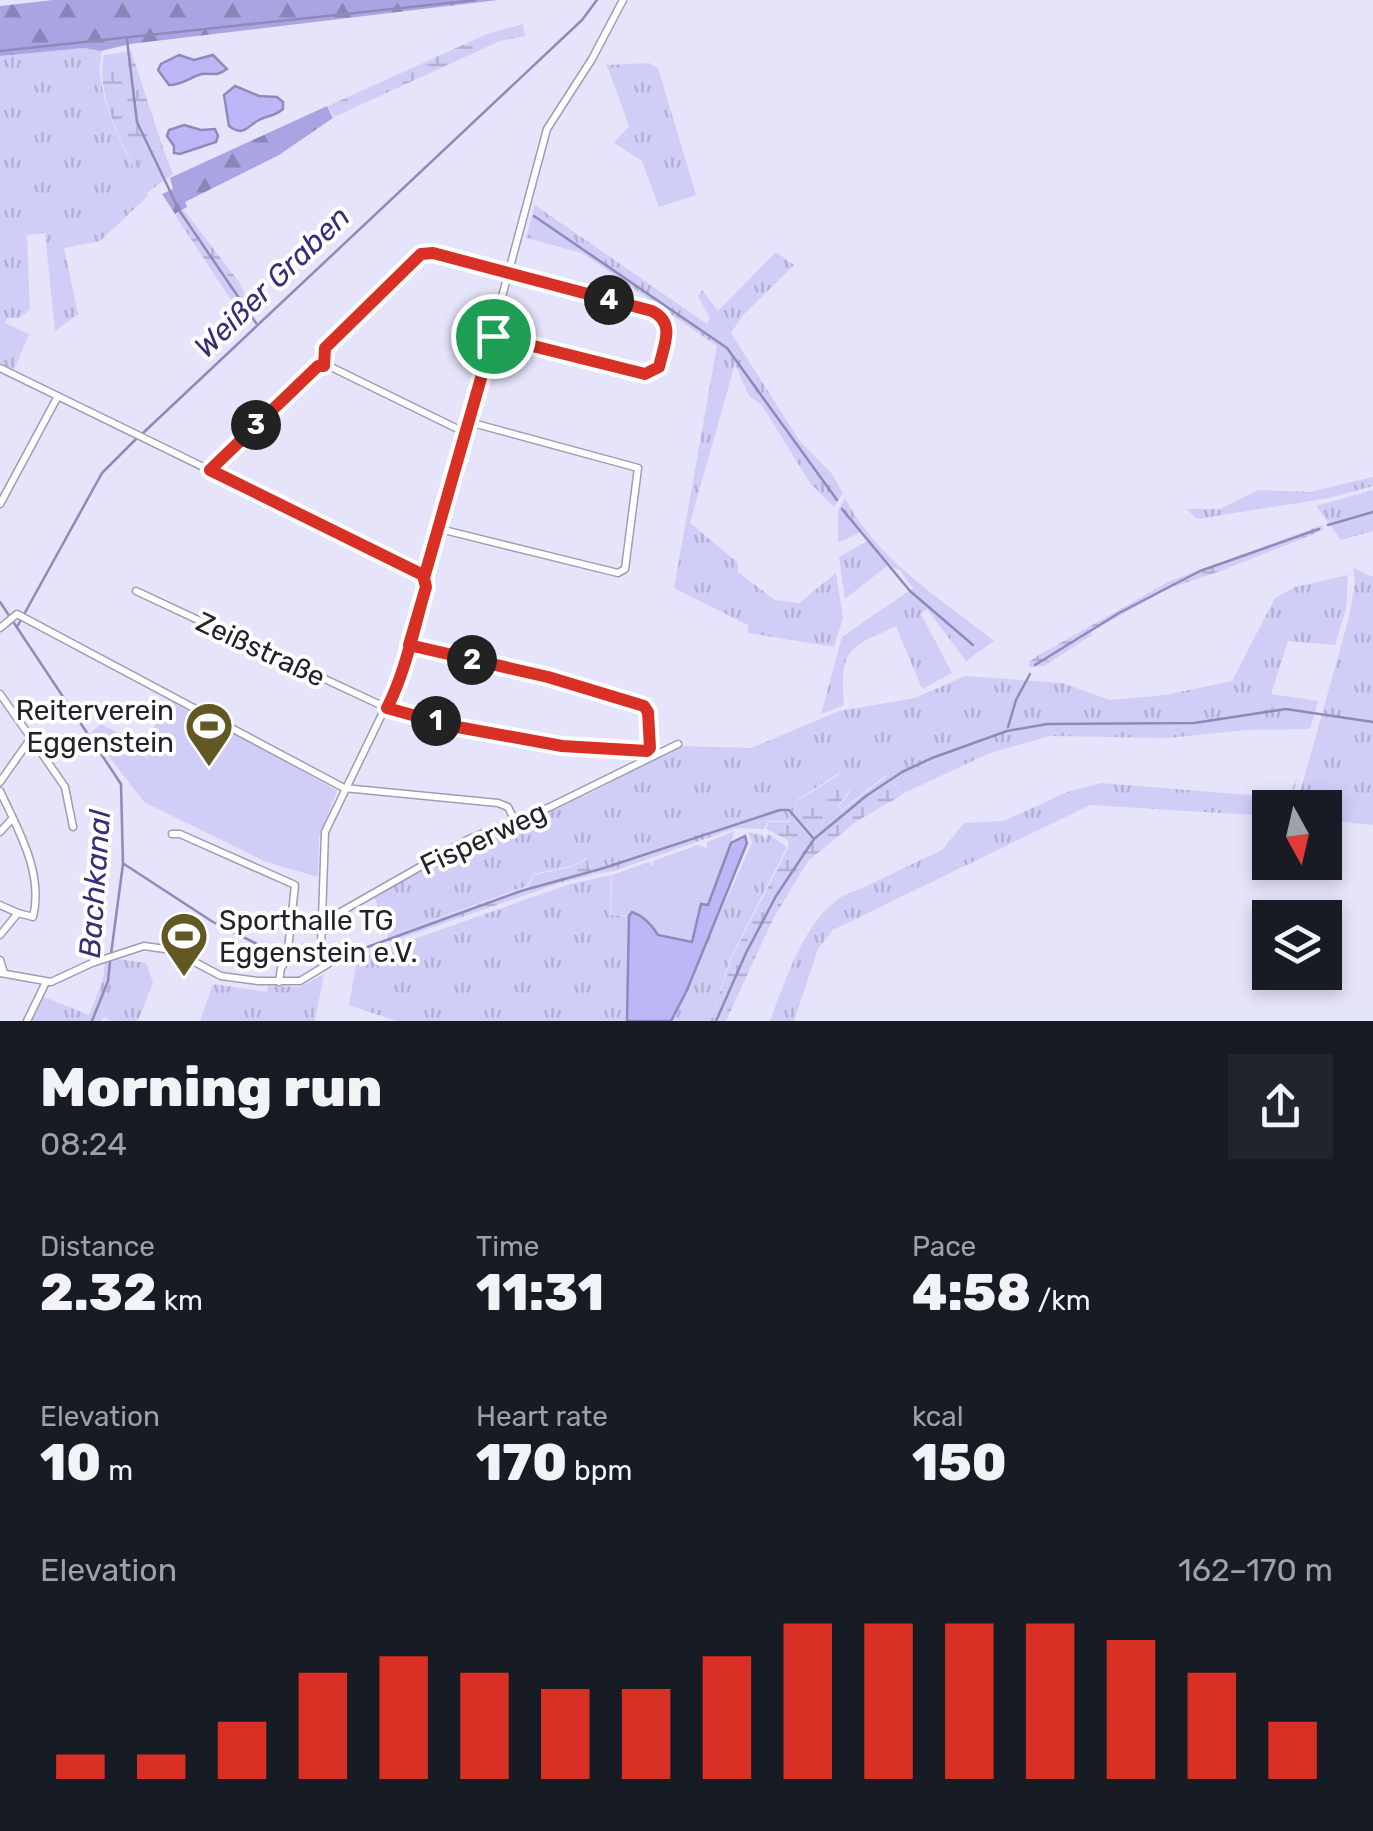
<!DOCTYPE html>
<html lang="en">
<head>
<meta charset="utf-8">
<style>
	:root { --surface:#171b24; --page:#20242c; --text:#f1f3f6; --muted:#9ea1a6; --accent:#d93025 }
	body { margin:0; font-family:Rubik,sans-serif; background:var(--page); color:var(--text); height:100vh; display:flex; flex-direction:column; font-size:38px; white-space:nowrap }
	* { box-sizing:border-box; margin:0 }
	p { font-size:32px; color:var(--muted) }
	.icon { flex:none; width:55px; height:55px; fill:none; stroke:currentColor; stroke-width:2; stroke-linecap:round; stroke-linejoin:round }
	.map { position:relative; height:1021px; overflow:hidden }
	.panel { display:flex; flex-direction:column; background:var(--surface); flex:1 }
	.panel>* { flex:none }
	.needle { width:65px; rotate:172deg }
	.buttons { position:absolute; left:1252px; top:790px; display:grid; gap:20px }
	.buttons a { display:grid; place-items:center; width:90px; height:90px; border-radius:0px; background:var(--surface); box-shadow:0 5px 15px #0003; font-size:50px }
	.pin { position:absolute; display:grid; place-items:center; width:85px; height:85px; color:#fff; margin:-42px; border:5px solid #fff; border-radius:50%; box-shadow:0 2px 10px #0007 }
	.km { position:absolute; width:50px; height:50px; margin:-25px; border-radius:50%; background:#222; color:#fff; font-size:28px; line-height:50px; text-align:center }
	.round { display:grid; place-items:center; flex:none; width:105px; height:105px; border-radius:0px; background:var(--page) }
	.headline { display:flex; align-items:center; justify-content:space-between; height:170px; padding:0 40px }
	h1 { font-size:55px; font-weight:800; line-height:75px }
	.metrics { display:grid; grid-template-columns:repeat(3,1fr); gap:15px; height:170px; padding:10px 40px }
	.metrics div { display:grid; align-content:center }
	.metrics b { font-size:50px; font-weight:800 }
	.metrics small { font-size:28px; font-weight:400 }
	.metrics p { font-size:28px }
	.chart { height:280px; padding:20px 40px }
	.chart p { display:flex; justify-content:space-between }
	.chart svg { width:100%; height:180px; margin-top:10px; stroke:var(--accent); stroke-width:6 }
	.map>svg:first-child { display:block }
	.grass { fill:url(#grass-tufts) }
	.forest { fill:url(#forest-firs) }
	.wetland { fill:url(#wetland-marsh) }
	.garden { fill:#d0cef7 }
	.water { fill:#bdb7f8; stroke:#8e8aba; stroke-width:2.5 }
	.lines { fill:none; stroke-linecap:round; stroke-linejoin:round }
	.stream { stroke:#8e8aba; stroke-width:2.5 }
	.street-casing { stroke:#9e9db2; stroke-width:9 }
	.street { stroke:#fff; stroke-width:6 }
	.route-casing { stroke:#fff; stroke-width:20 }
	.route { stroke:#d93025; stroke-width:12 }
	.labels { text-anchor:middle; stroke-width:8; stroke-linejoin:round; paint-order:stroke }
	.street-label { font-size:28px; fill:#22222a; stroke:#fff }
	.poi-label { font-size:28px; fill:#22222a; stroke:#fff; text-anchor:end }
	.water-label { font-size:30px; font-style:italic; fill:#3b2c76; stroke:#fff }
</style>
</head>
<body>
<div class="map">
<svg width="1373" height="1021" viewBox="0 0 1373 1021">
	<defs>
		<pattern id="grass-tufts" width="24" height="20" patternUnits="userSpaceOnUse" patternTransform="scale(2.5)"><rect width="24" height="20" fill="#d0cef7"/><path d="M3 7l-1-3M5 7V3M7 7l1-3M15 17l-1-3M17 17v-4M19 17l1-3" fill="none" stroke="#b2b1d4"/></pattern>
		<pattern id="forest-firs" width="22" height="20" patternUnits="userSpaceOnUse" patternTransform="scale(2.5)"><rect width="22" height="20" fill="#aaa4e3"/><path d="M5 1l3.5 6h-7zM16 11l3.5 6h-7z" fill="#8a85b8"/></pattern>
		<pattern id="wetland-marsh" width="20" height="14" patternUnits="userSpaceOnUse" patternTransform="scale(2.5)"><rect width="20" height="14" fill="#d0cef7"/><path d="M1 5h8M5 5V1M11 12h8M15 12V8" fill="none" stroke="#b2b1d4"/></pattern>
	</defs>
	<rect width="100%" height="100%" fill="#e5e4fb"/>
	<path class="grass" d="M84 48 101 51C102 59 99 67 100 75 104 107 119 140 134 168L143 156 163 148 173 174 148 192 147 197 100 241 64 248 78 314 55 331 45 233 27 235 30 310 18 318H7L5 323 29 334 14 370 0 363V56Z
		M649 63 658 68 696 195 659 207 642 161 614 143 629 126 607 65Z
		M535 205 707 324 710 318 698 296 702 290 718 311 776 252 794 265 744 314 731 333 799 440 832 474 843 493 834 507 810 483 761 404 749 396 735 364 690 523 737 562 738 572 775 600 799 603 836 573 843 618 834 647 748 633V625L674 588 717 346 582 253 526 238Z
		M1373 477V486L1329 498 1197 519 1187 509H1220L1259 490 1310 492Z
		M1373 490V531L1341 540 1316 506Z
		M845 498C875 558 942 600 994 641L966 661 927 609 921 614 952 673 922 689 896 626C850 647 839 648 844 705L821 714 842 637 913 588 900 570 887 566 845 599 839 557 869 540 863 531 838 543V511Z
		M1353 568 1373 577V825L1325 820V808L1296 807 1349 617 1355 582Z
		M1348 575 1346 609 1335 645 1288 641 1271 694 1318 701 1310 729 1246 730 1168 738 1050 736 990 753 902 794 886 775 842 810 838 807 850 792 839 773 797 800 790 821H768L764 829 736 828 614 871 594 874 587 858 572 866 534 874 527 886 388 936 374 896 471 841 581 795 583 797 679 746 751 748 839 711 915 698 965 676 1062 683 1110 700 1165 695 1232 681 1275 598 1295 587Z
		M1298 776 1290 805 1261 803 1252 815 1090 805 833 930 818 949 794 1021H770C786 980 810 901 858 890L942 850 964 823 1004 821 1067 792 1101 783 1288 798Z
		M748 832 762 835 765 840 768 834 787 847 730 959 710 1021H671L752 843Z
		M611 875 610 915 629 916 626 1021H396L349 1005 357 959 570 884Z
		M118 959 146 963 153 982 138 1021H112L104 1017 101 1021H30L44 997 89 1015 103 980 105 963Z
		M324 974 315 1021H200L213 984 267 992 268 986 299 987Z"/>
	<path class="forest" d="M53 0H498L130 44 101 51 84 48 0 56V6Z
		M327 106 333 118 279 155 185 202 187 207 175 214 162 194 173 189 170 178Z"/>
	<path class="wetland" d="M523 24 525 36 500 41 334 117 328 106 487 34Z
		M131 51 163 148 143 156 135 169C118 136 96 92 104 55Z
		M184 210 239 282 255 315 249 320 241 315 175 215Z
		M1322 525 1324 530 1218 572 1167 589 1091 632 1092 635 1044 666 1029 667V662L1039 655 1170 581Z
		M840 774 849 791 837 807 842 811 887 776 902 795 857 821 808 861 773 919 726 1021H710L731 959 788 848V840L766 829 769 822H790L797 801Z
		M587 859 593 875 560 883 390 942 388 936 528 887 534 875 572 867Z"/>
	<path class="garden" d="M168 700 248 740 337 791 319 837 318 877 266 862 144 802 91 733 101 724 144 747Z
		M735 831 708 905 700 904 692 941 658 934C646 910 633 916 611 915L612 875 649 862 653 867V861L698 845 707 848V842Z"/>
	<path class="water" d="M179 55 194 60 213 55 227 69C216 77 214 73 202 74 190 77 183 85 169 85L158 70 161 64Z
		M235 86 259 96 277 97 283 102V109C274 117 268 115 259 120 246 127 244 137 229 126L224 95Z
		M184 125 201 130 215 129 218 136 216 142 180 154 174 153V146L167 136 169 130Z
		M745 836 747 843 687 990 671 1021H627L629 916 632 912C644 916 652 925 658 935L692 942 701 904 708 905 731 843Z"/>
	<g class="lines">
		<path class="stream" d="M127 40 137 122 179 210 256 323
			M0 51 476 0
			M534 216 727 348 837 500
			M143 433 582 20 597 0
			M842 509 910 591 973 645
			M1328 525 1373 512
			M0 602 121 784 123 864 111 954
			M17 627 102 473 137 438
			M1035 665 1119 613 1200 571 1319 529
			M1008 727 1016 700 1030 674
			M124 864 213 922 277 954
			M362 949 521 891 604 868 780 810H789L814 839
			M92 1021 108 981 110 962
			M716 1021 746 953 776 896 814 839 866 796 902 772 932 758 1007 731 1047 724 1194 723 1286 709 1373 722"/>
		<g class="street-casing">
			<path id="street" d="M324 366 325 347 416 257 427 253 652 311C676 324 664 344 659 367L645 374 493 336
				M0 368 419 572 424 578
				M210 470 317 366 331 367 466 433
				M0 504 58 396
				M440 529 618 573 625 569 638 468 469 422
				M136 591 387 708 452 725 550 744 642 752 650 748 649 712 645 706 548 677 409 645
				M0 628 17 614 344 788 498 803 508 807 514 819
				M0 694 31 738
				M0 782 31 738 65 787 73 827
				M0 791C18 830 44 873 33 917L18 913 0 935
				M0 832 12 819
				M172 834H180L295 885 287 959 281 968 279 982
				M0 905 18 913
				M323 922 469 839 550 807 678 744
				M0 960 4 973
				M0 973 51 982 92 963 144 946 172 950 221 976 258 981H300L328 964 321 948 325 832 400 677 547 129 592 59 623 0
				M27 1021 46 982"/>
		</g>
		<use href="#street" class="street"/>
	</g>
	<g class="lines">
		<g class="route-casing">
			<path id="route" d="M493 336 424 578 426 587C414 627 406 671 387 708L452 726 562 746 647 751 650 748 648 712 644 706 548 677 409 645 426 587 423 575 210 470 318 366H324L325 348 421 254 433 253 652 311C676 323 664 344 659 367L645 374 493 336"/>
		</g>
		<use href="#route" class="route"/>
	</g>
	<defs>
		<g id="stadium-pin" transform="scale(2.5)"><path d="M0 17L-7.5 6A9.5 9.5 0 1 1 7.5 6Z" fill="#625824" stroke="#fff"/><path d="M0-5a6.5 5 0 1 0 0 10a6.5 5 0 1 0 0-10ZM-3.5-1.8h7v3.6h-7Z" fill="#fff"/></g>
	</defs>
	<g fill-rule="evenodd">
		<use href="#stadium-pin" x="209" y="726"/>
		<use href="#stadium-pin" x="184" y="936"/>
	</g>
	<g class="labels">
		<g class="street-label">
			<text transform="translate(261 649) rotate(25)" y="10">Zeißstraße</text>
			<text transform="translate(483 838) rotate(-25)" y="10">Fisperweg</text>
		</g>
		<g class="poi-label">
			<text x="174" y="720">Reiterverein<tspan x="174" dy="32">Eggenstein</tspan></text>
			<text x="219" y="930" text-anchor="start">Sporthalle TG<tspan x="219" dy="32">Eggenstein e.V.</tspan></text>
		</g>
		<g class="water-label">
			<text transform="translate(272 282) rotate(-44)" y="10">Weißer Graben</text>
			<text transform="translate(95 884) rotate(-86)" y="10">Bachkanal</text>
		</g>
	</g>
</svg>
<div class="buttons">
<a><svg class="needle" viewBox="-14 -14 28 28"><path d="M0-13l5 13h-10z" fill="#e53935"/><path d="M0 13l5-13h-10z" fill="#9ea1a6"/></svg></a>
<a><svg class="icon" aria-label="layers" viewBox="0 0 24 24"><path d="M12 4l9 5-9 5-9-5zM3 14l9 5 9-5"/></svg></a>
</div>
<div class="pin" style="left:493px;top:336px;background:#1e9e55"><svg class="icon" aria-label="arrive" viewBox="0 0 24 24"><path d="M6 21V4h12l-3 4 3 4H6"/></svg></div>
<b class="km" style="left:436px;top:721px">1</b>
<b class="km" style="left:472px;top:660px">2</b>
<b class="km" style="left:256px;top:425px">3</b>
<b class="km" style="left:609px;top:300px">4</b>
</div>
<section class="panel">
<div class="headline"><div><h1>Morning run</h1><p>08:24</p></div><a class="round"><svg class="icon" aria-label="share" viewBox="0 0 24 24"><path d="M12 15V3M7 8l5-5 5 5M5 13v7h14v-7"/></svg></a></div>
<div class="metrics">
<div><p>Distance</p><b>2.32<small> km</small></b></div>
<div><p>Time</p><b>11:31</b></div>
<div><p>Pace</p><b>4:58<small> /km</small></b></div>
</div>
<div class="metrics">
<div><p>Elevation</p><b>10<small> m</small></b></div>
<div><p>Heart rate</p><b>170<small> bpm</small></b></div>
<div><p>kcal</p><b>150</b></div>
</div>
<div class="chart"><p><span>Elevation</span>162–170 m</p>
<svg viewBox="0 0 160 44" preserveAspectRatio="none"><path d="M5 44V38M15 44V38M25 44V30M35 44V18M45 44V14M55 44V18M65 44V22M75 44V22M85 44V14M95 44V6M105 44V6M115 44V6M125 44V6M135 44V10M145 44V18M155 44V30"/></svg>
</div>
</section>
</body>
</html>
